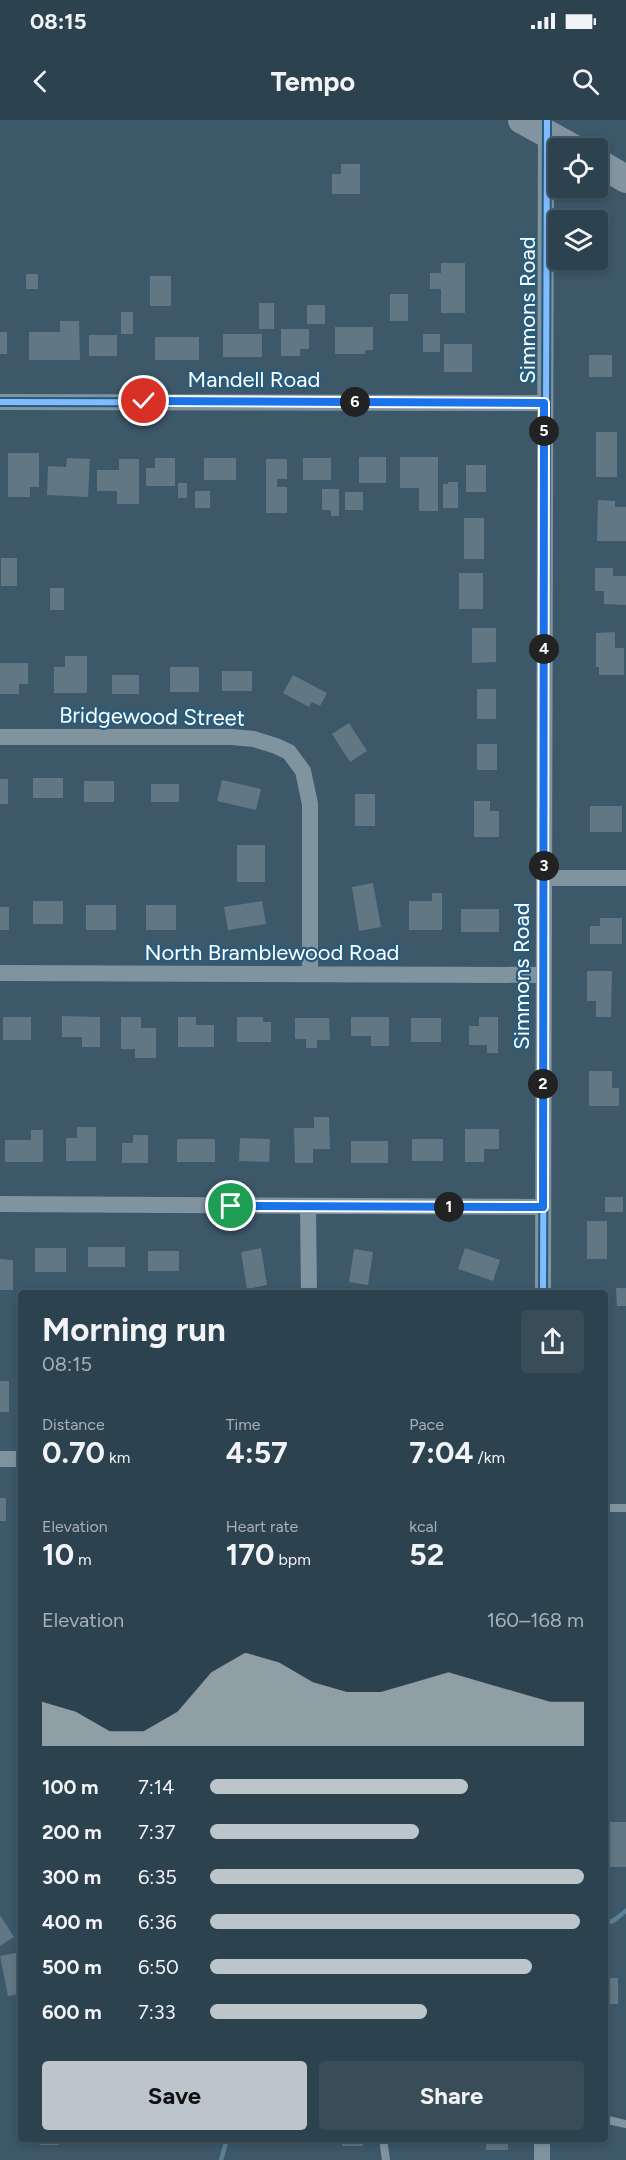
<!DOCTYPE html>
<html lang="en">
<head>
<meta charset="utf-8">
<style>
	:root { --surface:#2d424f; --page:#394d59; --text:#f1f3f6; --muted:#a7b0b7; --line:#485b66; --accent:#bbc5ca }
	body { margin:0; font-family:Figtree,sans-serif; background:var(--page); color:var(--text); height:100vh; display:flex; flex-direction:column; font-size:22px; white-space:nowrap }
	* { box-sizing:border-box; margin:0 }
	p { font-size:20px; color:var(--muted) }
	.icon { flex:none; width:33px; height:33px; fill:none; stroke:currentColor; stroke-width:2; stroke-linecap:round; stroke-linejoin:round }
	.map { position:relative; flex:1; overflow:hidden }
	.side { position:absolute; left:18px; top:1170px; width:590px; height:852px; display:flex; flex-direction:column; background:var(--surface); border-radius:6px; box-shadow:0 3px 9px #0003,0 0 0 2px var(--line) }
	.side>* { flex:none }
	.controls { position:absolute; left:548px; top:18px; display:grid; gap:12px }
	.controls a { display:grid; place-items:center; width:60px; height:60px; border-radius:6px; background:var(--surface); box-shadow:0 3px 9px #0003,0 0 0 2px var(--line); font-size:30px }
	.pin { position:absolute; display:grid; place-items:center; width:51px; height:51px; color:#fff; margin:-26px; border:3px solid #fff; border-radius:50%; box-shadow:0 2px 6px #0007 }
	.km { position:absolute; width:30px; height:30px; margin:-15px; border-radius:50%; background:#222; color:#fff; font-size:16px; line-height:30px; text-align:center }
	.round { display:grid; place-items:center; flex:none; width:63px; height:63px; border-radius:6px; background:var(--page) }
	.head { display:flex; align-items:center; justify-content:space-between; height:102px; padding:0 24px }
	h1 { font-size:33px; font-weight:700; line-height:45px }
	.metrics { display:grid; grid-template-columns:repeat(3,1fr); gap:9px; height:102px; padding:6px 24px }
	.metrics div { display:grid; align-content:center }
	.metrics b { font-size:30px; font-weight:700 }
	.metrics small { font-size:16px; font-weight:400 }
	.metrics p { font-size:16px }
	.chart { height:168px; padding:12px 24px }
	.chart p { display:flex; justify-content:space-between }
	.chart svg { width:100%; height:108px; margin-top:6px; fill:var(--accent); opacity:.7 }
	.button { display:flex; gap:12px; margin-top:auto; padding:12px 24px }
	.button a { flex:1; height:69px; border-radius:6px; background:var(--accent); color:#111; font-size:24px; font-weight:700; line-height:69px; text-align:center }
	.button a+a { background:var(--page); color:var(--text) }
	ul { padding:0 24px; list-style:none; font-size:20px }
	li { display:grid; grid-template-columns:96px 72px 1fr; align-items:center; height:45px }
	li i { height:15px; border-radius:8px; background:var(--accent) }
	.status { display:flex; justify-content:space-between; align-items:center; height:42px; padding:0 30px; background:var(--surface); direction:ltr }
	.status svg { height:16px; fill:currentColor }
	header { display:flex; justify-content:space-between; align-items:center; height:78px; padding:0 24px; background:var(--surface); font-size:27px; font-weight:700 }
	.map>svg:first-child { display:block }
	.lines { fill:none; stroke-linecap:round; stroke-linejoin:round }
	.stream { stroke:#5c8096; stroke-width:4.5 }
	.building { fill:#617784 }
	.lane { stroke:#8094a0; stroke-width:8 }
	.street { stroke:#8094a0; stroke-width:16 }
	.highway { stroke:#8294a0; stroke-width:28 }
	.cycleway-casing { stroke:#285c7d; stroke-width:10 }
	.cycleway { stroke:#80bcff; stroke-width:6 }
	.route-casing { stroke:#fff; stroke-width:12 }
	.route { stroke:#1a73e8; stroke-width:8 }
	.labels { text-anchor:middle; stroke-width:4.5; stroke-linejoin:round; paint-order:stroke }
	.street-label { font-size:22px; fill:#fff; stroke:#285c7d }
</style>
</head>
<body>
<div class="status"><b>08:15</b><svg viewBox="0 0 49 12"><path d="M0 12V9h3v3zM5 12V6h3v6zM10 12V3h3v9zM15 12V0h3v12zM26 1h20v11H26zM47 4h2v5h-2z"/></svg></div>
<header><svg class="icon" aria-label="back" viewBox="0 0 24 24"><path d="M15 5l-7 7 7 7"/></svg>Tempo<svg class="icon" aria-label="search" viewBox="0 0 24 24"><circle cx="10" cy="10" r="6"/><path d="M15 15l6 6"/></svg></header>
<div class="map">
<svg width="626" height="2040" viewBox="0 0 626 2040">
	<rect width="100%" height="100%" fill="#3c5869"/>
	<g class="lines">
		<path class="stream" d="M604 1803 613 1801 626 1791
			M221 2040 227 2019"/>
	</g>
	<path class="building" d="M341 44H360V74H332V54H341Z
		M441 143H465V193H441V169H430V153H441Z
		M26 154H38V169H26Z
		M150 156H171V186H150Z
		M390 174H408V201H390Z
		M259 183H274V209H259Z
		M307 185H325V204H307Z
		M121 192H133V214H121Z
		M60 201H79L80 240H29V212H60Z
		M335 207H373V230H365V234H335Z
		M281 209H309V229H300V236H281Z
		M0 212H7V234H0Z
		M223 214H262V237H223Z
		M423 214H440V232H423Z
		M89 215H117V236H89Z
		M155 217H199V240H155Z
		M444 224H472V252H444Z
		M589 235H612V257H589Z
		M596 312H617V357H596Z
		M8 333H39V367H30V377H8Z
		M359 337H386V363H359Z
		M400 337H438V391H419V368H400Z
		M67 338 90 339 88 377 47 375 48 346 66 347Z
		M155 338H175V366H146V348H155Z
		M204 338H236V360H204Z
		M303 338H331V360H303Z
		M119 339H139V384H117V371H97V350H119Z
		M266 339H287V359H277V367H287V393H266Z
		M466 345H486V372H466Z
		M448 362H458V388H443V364H448Z
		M178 363H187V378H178Z
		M322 369H339V396H331V390H322Z
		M195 371H210V388H195Z
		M345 372H363V390H345Z
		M598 380 615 381V387H626V421H597Z
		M464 398H484V439H464Z
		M1 438H17V466H1Z
		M595 448H613V456H626V485L604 484V471H595Z
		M459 453H483V489H459Z
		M50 468H64V490H50Z
		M472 508H496V542L472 543Z
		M615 512V528H624V555H599V547H596V513Z
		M65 536H87V573H54V547H65Z
		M0 543H28V564H19V574H0Z
		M170 547H199V572H170Z
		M222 551H252V571H222Z
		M112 555H139V574H112Z
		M293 555 327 573 320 586 312 582 309 587 283 573Z
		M477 569H496V599H477Z
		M349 603 367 631 350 642 332 614Z
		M477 624H497V650H477Z
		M33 658H63V678H33Z
		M0 659H8V684H0Z
		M222 660 261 669 256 690 217 681Z
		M84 661H114V682H84Z
		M151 664H179V682H151Z
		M355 674H375V706H355Z
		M474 681H490V691H499V717H474Z
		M590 686H622V712H590Z
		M237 725H265V762H237Z
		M373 763 381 807 359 811 352 767Z
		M432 773H442V810H409V781H432Z
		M33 781H63V804H33Z
		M262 781 266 804 228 810 224 787Z
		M86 785H116V810H86Z
		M146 785H176V810H146Z
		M0 787H9V810H0Z
		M461 789H499V812H461Z
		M600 798H622V824H590V806H600Z
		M587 851H612L611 897H596V881H587Z
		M62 896 100 897V927H82V917H62Z
		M3 897H31V920H3Z
		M121 897H141V908H156V938H135V929H121Z
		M178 897H196V905H214V927H178Z
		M237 897H263V902H271V922H237Z
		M351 897H389V926H371V916H351Z
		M479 897H498V933H487V925H469V906H479Z
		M295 898H329L330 920H317V928H306V919H295Z
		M411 898H441V922H411Z
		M589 951H612V968H619V986H589Z
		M314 997H329L330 1029H313V1043H295L294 1008H314Z
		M77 1007H96V1041H66V1018H77Z
		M465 1009H499V1029H484V1042H465Z
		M31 1010H43V1042H5V1020H31Z
		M133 1015H148V1043H122V1023H133Z
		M240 1018 270 1019 269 1042 239 1041Z
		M177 1019H215V1042H177Z
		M412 1019H443V1041H412Z
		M351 1021H388V1043H351Z
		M605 1077H623V1092H605Z
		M587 1101H607V1139H587Z
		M88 1127H125V1147H88Z
		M35 1128H66V1152H35Z
		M261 1128 267 1165 247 1169 241 1132Z
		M465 1128 500 1140 493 1161 458 1149Z
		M354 1129 373 1132 368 1165 349 1162Z
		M148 1131H179V1151H148Z
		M0 1139 13 1140V1170H0Z
		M616 1168H626V1186H617Z
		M0 1261H9V1292H0Z
		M0 1378H6V1401H0Z
		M610 1702H626V1747H610Z
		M0 1795 14 1817 0 1826Z
		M21 1832V1874L8 1876 0 1836Z
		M604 1858H618V1884H607V1906H604Z
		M40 2019H59V2025H40Z
		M342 2019H363V2026H342Z
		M486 2019H508V2030H486Z"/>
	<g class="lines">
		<path class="lane" d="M604 1388H626
			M604 1999 626 2004
			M383 2019 386 2040"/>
		<path class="street" d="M0 282 544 283
			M0 617H232L254 619 276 626 289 632 303 651 310 684V854
			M544 758H626
			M0 853 543 855
			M0 1084 543 1087
			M308 1086 309 1173
			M543 1173 546 7
			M0 1339H21
			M542 2040V2019"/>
		<path class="highway" d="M522 0 573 28
			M597 42 626 59"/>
		<g class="cycleway-casing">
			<path id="cycleway" d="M0 282 544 283
				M543 1173 547 0"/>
		</g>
		<use href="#cycleway" class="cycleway"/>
	</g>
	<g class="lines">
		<g class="route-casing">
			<path id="route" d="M144 281 544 283 543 1087 231 1086"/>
		</g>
		<use href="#route" class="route"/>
	</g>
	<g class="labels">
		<g class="street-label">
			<text transform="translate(527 190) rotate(-90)" y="8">Simmons Road</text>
			<text x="254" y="267">Mandell Road</text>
			<text transform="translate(152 596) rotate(1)" y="8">Bridgewood Street</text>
			<text x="272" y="840">North Bramblewood Road</text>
			<text transform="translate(521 856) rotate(-90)" y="8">Simmons Road</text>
		</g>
	</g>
</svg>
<div class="controls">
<a><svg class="icon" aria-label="locate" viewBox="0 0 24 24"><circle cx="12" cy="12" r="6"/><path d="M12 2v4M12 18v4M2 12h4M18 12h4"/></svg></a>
<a><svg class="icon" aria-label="layers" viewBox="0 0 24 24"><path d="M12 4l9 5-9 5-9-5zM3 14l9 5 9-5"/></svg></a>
</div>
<div class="pin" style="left:231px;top:1086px;background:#1e9e55"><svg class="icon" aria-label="arrive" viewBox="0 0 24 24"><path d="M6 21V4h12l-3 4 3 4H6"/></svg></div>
<div class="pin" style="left:144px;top:281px;background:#d93025"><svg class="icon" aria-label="check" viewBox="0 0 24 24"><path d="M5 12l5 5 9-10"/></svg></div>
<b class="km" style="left:449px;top:1087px">1</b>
<b class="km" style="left:543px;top:964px">2</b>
<b class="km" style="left:544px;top:746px">3</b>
<b class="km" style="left:544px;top:529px">4</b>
<b class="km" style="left:544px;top:311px">5</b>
<b class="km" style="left:355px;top:282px">6</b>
<section class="side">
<div class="head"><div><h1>Morning run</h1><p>08:15</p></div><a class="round"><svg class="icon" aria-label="share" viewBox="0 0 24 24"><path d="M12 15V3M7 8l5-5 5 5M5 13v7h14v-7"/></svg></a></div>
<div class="metrics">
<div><p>Distance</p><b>0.70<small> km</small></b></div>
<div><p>Time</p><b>4:57</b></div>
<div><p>Pace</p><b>7:04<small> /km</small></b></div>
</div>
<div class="metrics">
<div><p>Elevation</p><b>10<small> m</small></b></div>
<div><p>Heart rate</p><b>170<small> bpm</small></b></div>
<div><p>kcal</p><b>52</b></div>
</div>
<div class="chart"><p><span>Elevation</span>160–168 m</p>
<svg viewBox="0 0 160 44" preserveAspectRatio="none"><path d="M0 44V26L10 30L20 38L30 38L40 30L50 14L60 6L70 10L80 18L90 22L100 22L110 18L120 14L130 18L140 22L150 26L160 26V44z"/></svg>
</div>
<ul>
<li><b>100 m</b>7:14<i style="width:69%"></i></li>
<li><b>200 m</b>7:37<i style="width:56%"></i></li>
<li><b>300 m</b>6:35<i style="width:100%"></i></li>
<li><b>400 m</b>6:36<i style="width:99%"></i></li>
<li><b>500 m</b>6:50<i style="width:86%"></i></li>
<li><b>600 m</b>7:33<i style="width:58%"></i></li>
</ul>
<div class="button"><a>Save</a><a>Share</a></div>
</section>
</div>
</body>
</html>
